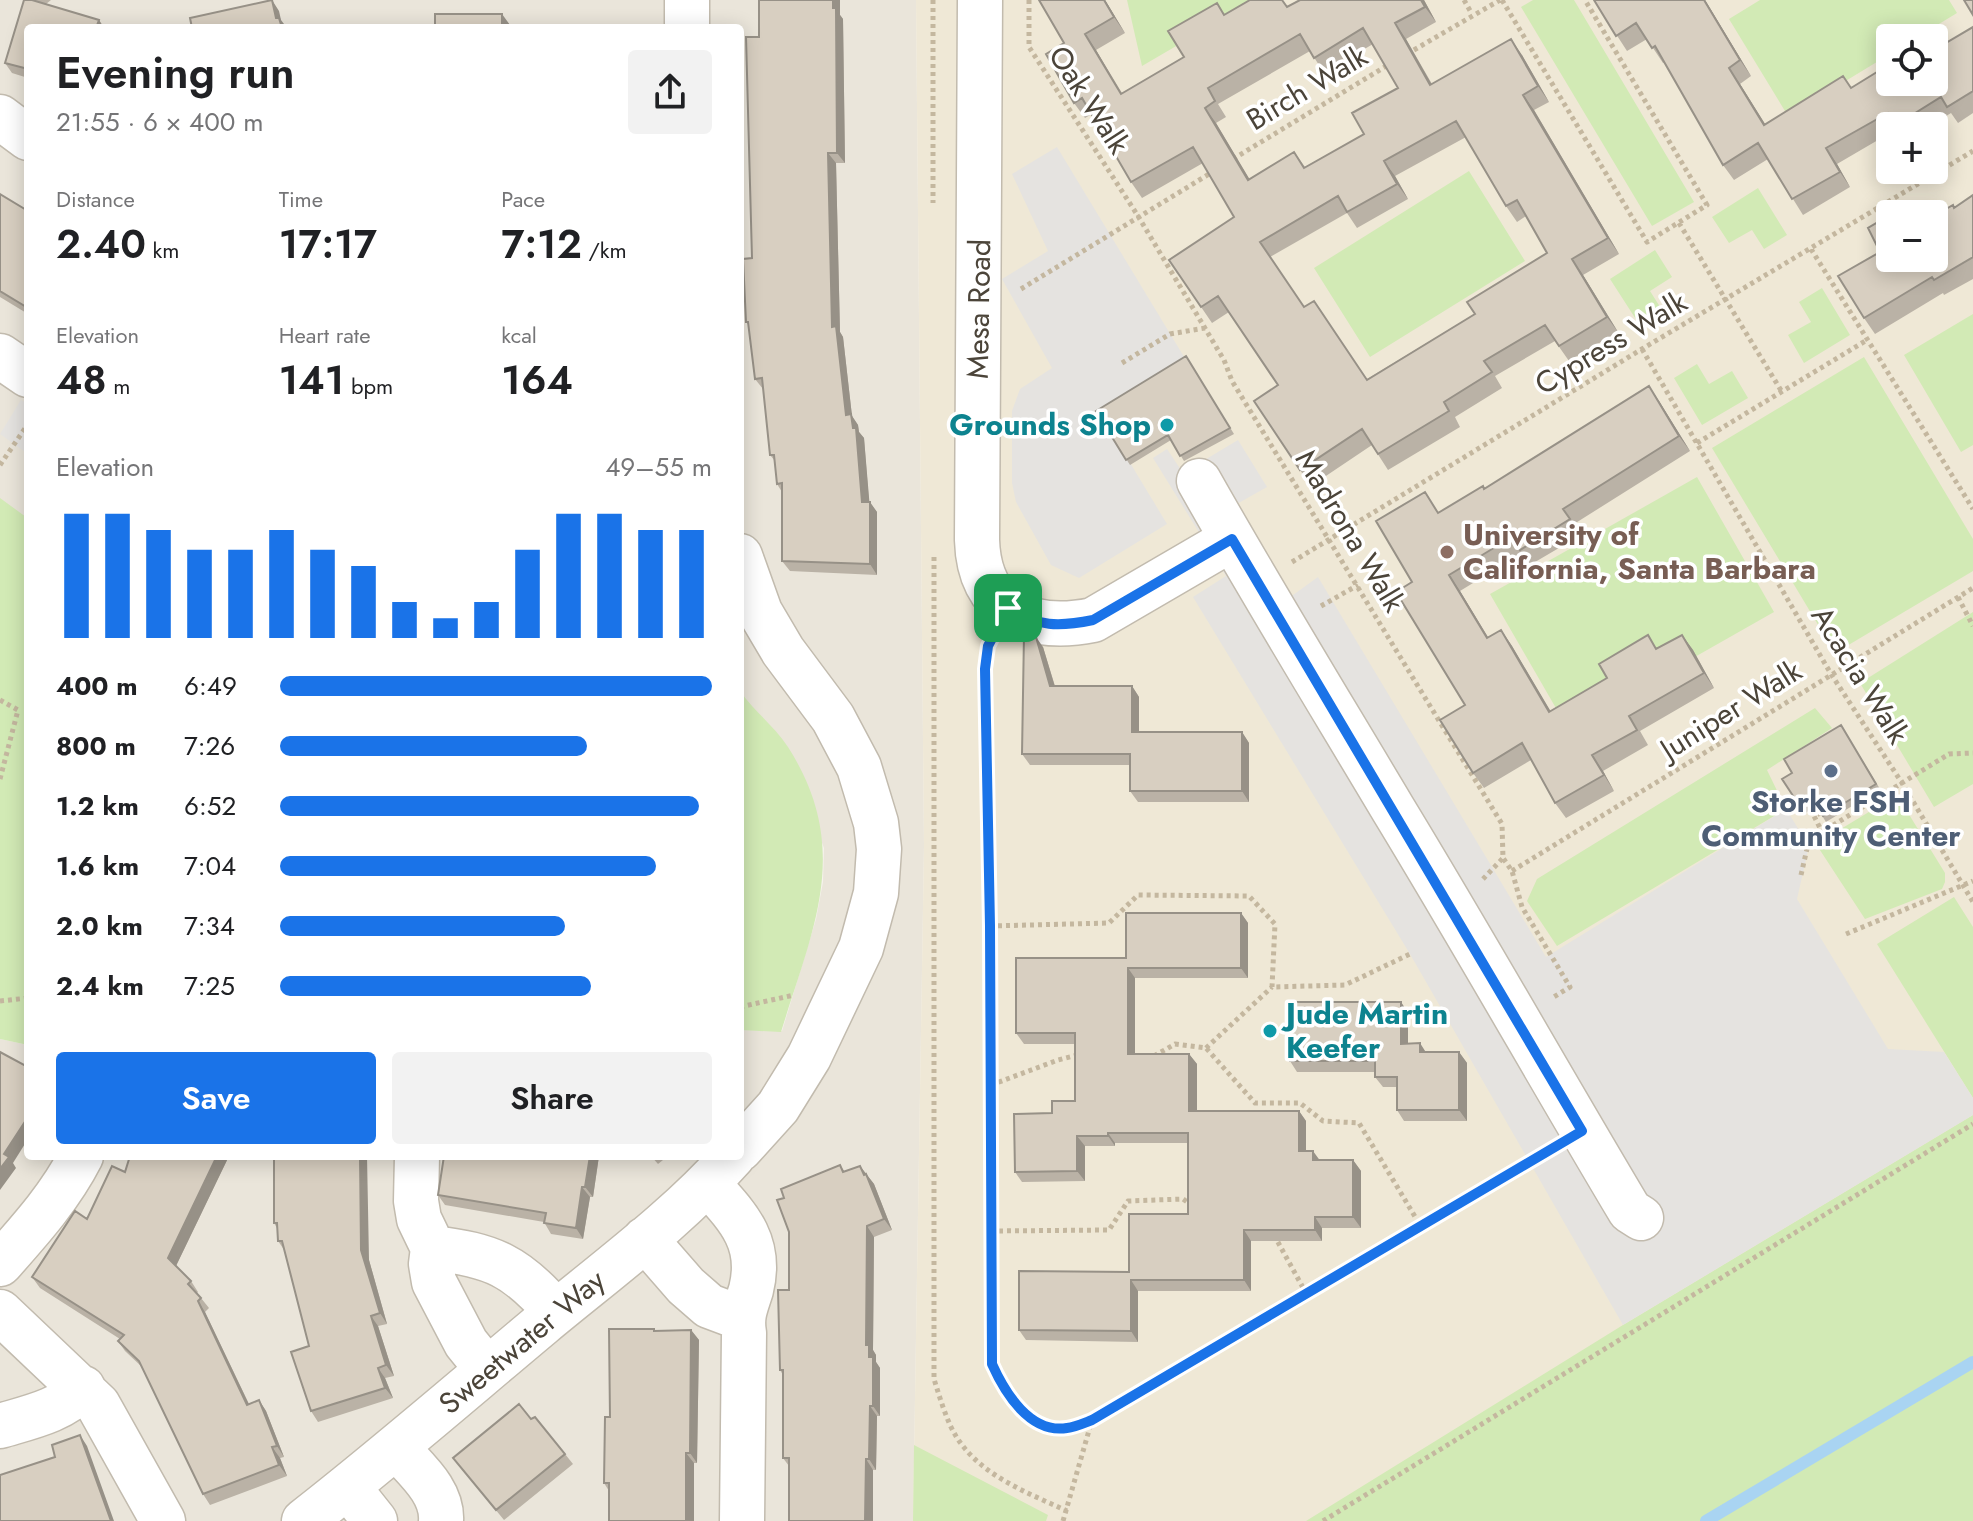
<!DOCTYPE html>
<html lang="en">
<head>
<meta charset="utf-8">
<style>
	:root { --surface:#fff; --page:#f2f2f2; --text:#202124; --muted:#757577; --accent:#1a73e8 }
	body { margin:0; font-family:Jost,sans-serif; background:var(--page); color:var(--text); height:100vh; display:flex; flex-direction:column; font-size:30px; white-space:nowrap }
	* { box-sizing:border-box; margin:0 }
	p { font-size:26px; color:var(--muted) }
	.icon { flex:none; width:44px; height:44px; fill:none; stroke:currentColor; stroke-width:2; stroke-linecap:round; stroke-linejoin:round }
	.map { position:relative; flex:1; overflow:hidden }
	.panel { position:absolute; left:24px; top:24px; width:720px; height:1136px; display:flex; flex-direction:column; background:var(--surface); border-radius:8px; box-shadow:0 4px 20px #0003 }
	.panel>* { flex:none }
	.fabs { position:absolute; left:1876px; top:24px; display:grid; gap:16px }
	.fabs a { display:grid; place-items:center; width:72px; height:72px; border-radius:8px; background:var(--surface); box-shadow:0 4px 20px #0003; font-size:40px }
	.pin { position:absolute; display:grid; place-items:center; width:68px; height:68px; color:#fff; margin:-34px; border-radius:16px; box-shadow:0 4px 12px #0006 }
	.round { display:grid; place-items:center; flex:none; width:84px; height:84px; border-radius:8px; background:var(--page) }
	.headline { display:flex; align-items:center; justify-content:space-between; height:136px; padding:0 32px }
	h1 { font-size:44px; font-weight:600; line-height:60px }
	.metrics { display:grid; grid-template-columns:repeat(3,1fr); gap:12px; height:136px; padding:8px 32px }
	.metrics div { display:grid; align-content:center }
	.metrics b { font-size:40px; font-weight:600 }
	.metrics small { font-size:22px; font-weight:400 }
	.metrics p { font-size:22px }
	.chart { height:224px; padding:16px 32px }
	.chart p { display:flex; justify-content:space-between }
	.chart svg { width:100%; height:144px; margin-top:8px; stroke:var(--accent); stroke-width:6 }
	.cta { display:flex; gap:16px; margin-top:auto; padding:16px 32px }
	.cta a { flex:1; height:92px; border-radius:8px; background:var(--accent); color:#fff; font-size:32px; font-weight:600; line-height:92px; text-align:center }
	.cta a+a { background:var(--page); color:var(--text) }
	ul { padding:0 32px; list-style:none; font-size:26px }
	li { display:grid; grid-template-columns:128px 96px 1fr; align-items:center; height:60px }
	li i { height:20px; border-radius:10px; background:var(--accent) }
	.map>svg:first-child { display:block }
	.residential { fill:#eae5da }
	.education { fill:#efe8d6; fill-rule:evenodd }
	.green { fill:#d2eab5 }
	.parking { fill:#e5e3e0 }
	.lines { fill:none; stroke-linecap:round; stroke-linejoin:round }
	.stream { stroke:#a9d4f2; stroke-width:12 }
	.minor-casing { stroke:#c2bbae; stroke-width:47 }
	.path { stroke:#c4b79f; stroke-width:5; stroke-dasharray:4 4; stroke-linecap:butt }
	.minor { stroke:#fff; stroke-width:44 }
	.wall { fill:#bab2a6; fill-rule:evenodd }
	.shaded-wall { fill:#979187 }
	.building { fill:#d8cfc1; stroke:#979187; stroke-width:2; fill-rule:evenodd }
	.route-casing { stroke:#fff; stroke-width:16 }
	.route { stroke:#1a73e8; stroke-width:10 }
	.culture-dot { fill:#0f9aa8; stroke:#fff; stroke-width:3 }
	.education-dot { fill:#8d6e63; stroke:#fff; stroke-width:3 }
	.service-dot { fill:#5c6f8a; stroke:#fff; stroke-width:3 }
	.labels { text-anchor:middle; stroke-width:7; stroke-linejoin:round; paint-order:stroke }
	.street-label { font-size:30px; fill:#4b4439; stroke:#fff }
	.culture-label { font-size:30px; font-weight:bold; fill:#0d838f; stroke:#fff; text-anchor:end }
	.education-label { font-size:30px; font-weight:bold; fill:#785e54; stroke:#fff; text-anchor:start }
	.service-label { font-size:30px; font-weight:bold; fill:#4e5e75; stroke:#fff }
</style>
</head>
<body>
<div class="map">
<svg width="1973" height="1521" viewBox="0 0 1973 1521">
	<rect width="100%" height="100%" fill="#f6f3ec"/>
	<path class="residential" d="M0 0H916L924 846 913 1521H0V1039L28 1045V1156H740V1030L782 1031 816 919 823 882 824 848 787 746 750 706 740 691V28H28V648L0 597Z"/>
	<path class="education" d="M916 0H1973V1521H913L924 846ZM1890 38H1934V82H1890ZM1890 126H1934V170H1890ZM1890 214H1934V258H1890Z"/>
	<path class="green" d="M1127 0H1255L1142 66Z
		M1533 0H1574L1694 202 1652 226 1521 7Z
		M1760 0H1949L1957 13 1916 38H1890V54L1788 116 1729 19Z
		M1469 171 1525 261 1370 357 1314 268Z
		M1758 188 1787 235 1764 249 1752 230 1729 243 1712 217Z
		M1655 250 1672 277 1650 291 1662 310 1639 324 1610 279Z
		M1822 288 1850 335 1804 363 1788 335 1811 322 1799 302Z
		M1973 314V445L1961 452 1904 355Z
		M1864 357 1973 539V571L1835 653 1712 448Z
		M1697 364 1709 384 1732 371 1748 398 1702 425 1674 378Z
		M1697 477 1774 612 1568 729 1490 594Z
		M0 498 26 517 28 515V1045L0 1039Z
		M1973 612V784L1934 807 1860 683Z
		M740 691C754 711 775 727 788 747 853 849 813 928 781 1032L740 1030Z
		M1815 708 1832 728 1767 770 1786 809 1557 946 1527 901 1537 879Z
		M1897 795 1945 873V882L1942 889 1865 919 1816 844Z
		M1954 897 1973 927V1098L1877 944Z
		M1973 1115V1521H1306L1623 1325Z
		M914 1445 1048 1515 1046 1521H913Z"/>
	<path class="parking" d="M1057 147 1189 365 1103 418 1167 524 1079 578 1051 565 1016 502 1012 483V411L1020 389 1052 368 1002 279 1048 251 1012 174Z
		M21 400 28 404V454L0 434Z
		M1238 440 1267 487 1228 509 1282 603 1318 577 1546 957 1786 809 1809 846 1797 899 1888 1049 1944 1052 1973 1098V1115L1623 1325 1410 954 1193 597 1226 576 1153 458 1167 449 1183 473Z"/>
	<g class="lines">
		<path class="stream" d="M1706 1521 1973 1362"/>
		<g class="minor-casing">
			<path id="minor" d="M687 0V28
				M980 0 977 540C979 610 1029 633 1093 620L1232 539
				M0 117 28 138
				M0 356 28 375
				M1199 481C1261 591 1328 700 1393 809 1474 942 1550 1077 1630 1211L1641 1218
				M740 556 760 612 783 651 833 718 859 767 876 823 879 849 876 893 861 948 809 1057 778 1107 740 1149
				M417 1156 416 1201 419 1219 433 1248 431 1264 434 1282 466 1343 487 1369
				M708 1184C738 1217 763 1242 751 1290 746 1306 741 1316 744 1333L742 1521
				M645 1239 686 1286 709 1306 741 1318
				M433 1248C492 1255 517 1266 556 1312
				M0 1264C31 1229 60 1197 81 1156
				M0 1312 98 1405 163 1521
				M0 1426C30 1417 61 1411 83 1388
				M397 1448C415 1469 443 1491 441 1521
				M348 1487 375 1521
				M304 1521C385 1458 463 1390 542 1324 607 1270 677 1219 733 1156"/>
		</g>
		<path class="path" d="M933 0V203
			M1029 0V47L1138 216 1224 360 1232 381 1502 824 1503 858 1512 871 1522 907 1570 987 1552 998
			M1464 0 1472 14
			M1502 0 1647 242 1707 205 1585 0
			M1407 54 1500 0
			M1233 159 1388 65
			M1679 223 1782 392
			M1811 249 1973 509
			M1021 289 1214 171
			M1642 349 1831 674 1902 783 1973 902
			M1122 363 1170 334 1205 328
			M1697 443 1867 340
			M0 465 28 424
			M934 557V1379C939 1395 944 1412 951 1427 973 1473 1024 1491 1067 1511
			M1292 562 1642 349 1973 151
			M1958 597 1973 626
			M1321 606 1358 585
			M989 645 985 669 990 926 992 1364C1006 1393 1030 1434 1067 1428 1075 1427 1084 1423 1092 1420L1548 1151
			M0 700 18 710 0 779
			M1821 813 1814 816 1822 832
			M1512 871 1973 588
			M1801 875 1809 840 1949 754 1973 753
			M1483 879 1503 858
			M990 926 1109 923 1138 895 1249 896 1275 924 1272 987 1345 985 1410 954
			M1846 934 1973 881
			M0 1001 28 998
			M740 1007 794 995
			M1206 1048 1272 987
			M1154 1056 1175 1044 1206 1048 1255 1103H1300L1323 1121 1359 1123 1420 1225
			M991 1085 1058 1060 1081 1054
			M991 1231 1109 1230 1128 1201 1183 1199 1193 1206
			M1274 1235 1307 1295
			M1063 1521 1092 1420
			M1323 1521 1973 1124"/>
		<use href="#minor" class="minor"/>
	</g>
	<path class="wall" d="M24 0H51L46 4 99 20 104 28H28V78L12 73 5 63Z
		M759 0H840V15L843 19 845 163H836L840 332 843 337 852 416 858 425 859 432 864 438 869 502 877 512V575L790 571 782 561V492L777 484 775 461 770 455 763 389 755 379 749 325 746 322 752 258Z
		M1039 0H1105L1125 33 1096 50 1122 93 1184 57 1217 3 1225 15 1288 7 1424 0 1436 22 1406 39 1432 84 1522 55 1549 102 1534 110 1619 254 1583 275 1618 332 1569 361 1555 341 1495 376 1502 388 1455 417 1460 427 1388 470 1372 445 1311 486 1300 470 1278 385 1229 312 1212 323 1169 260 1234 217 1203 163 1142 198 1131 182 1092 114 1085 118 1074 103 1064 43ZM1373 44 1398 88 1364 134 1305 167 1294 152 1249 179 1216 123 1226 117 1218 104 1310 51 1324 73ZM1466 137 1506 206 1517 222 1526 216 1547 253 1475 314 1367 379 1304 307 1270 257 1347 213 1357 228 1408 199 1395 176Z
		M1594 0H1705L1751 76 1740 84 1765 124 1852 88 1890 82 1973 27V113L1958 123 1951 113 1930 126H1890V133L1837 164 1850 187 1803 215 1768 159 1734 180 1723 165 1665 62 1663 63 1647 39 1627 51Z
		M0 194 28 211V314L0 297Z
		M1973 195V279L1944 295 1943 293 1875 334 1864 318 1890 258 1954 208Z
		M1186 356 1234 434 1184 461 1171 440 1130 465 1096 411Z
		M1659 401 1690 451 1574 524 1581 535 1530 565 1522 553 1460 591 1488 637 1501 630 1512 646 1550 711 1682 635 1693 650 1714 688 1640 731 1648 745 1603 771 1614 791 1566 818 1555 803 1531 760 1484 788 1473 773 1465 705 1412 582 1439 512Z
		M1043 647 1055 686H1132L1139 697V732H1242L1249 743V802H1138L1130 791V765H1030L1022 754Z
		M1841 725 1880 789 1826 822 1816 806 1804 814 1801 808 1792 773Z
		M1241 913 1248 923V978H1135V1054H1189L1197 1064V1111H1299L1306 1121V1151L1320 1160H1353L1361 1171V1228H1322V1241H1251V1291H1138V1342L1026 1340 1019 1330 1129 1272 1188 1214V1143H1115V1146H1085V1181L1022 1182 1015 1172 1052 1113 1075 1101V1044H1024L1016 1033 1126 958Z
		M1401 1002 1408 1013V1044L1426 1052H1459L1467 1063V1121H1404L1397 1110V1087H1383L1375 1077V1072H1297L1290 1061Z
		M130 1156H229L176 1266 191 1281 198 1292 197 1293 209 1308 205 1312 249 1404 259 1400 266 1411 284 1457 280 1458 287 1476 210 1505 203 1494 142 1367 125 1351 118 1341 120 1339 40 1288 32 1277 87 1219 125 1172Z
		M274 1156 369 1260 387 1324 378 1326 394 1376 385 1378 393 1398 318 1422 311 1411 309 1346 285 1251 278 1241 277 1228 274 1223Z
		M599 1156 593 1197H590L583 1239 551 1234 544 1222 445 1205 438 1195Z
		M651 1156H668L658 1164Z
		M840 1165 845 1172 860 1166 874 1184 892 1230 874 1237 873 1350 876 1355V1362L880 1368V1416H877L876 1470 789 1466 783 1458V1375L780 1370 789 1290V1232L784 1198Z
		M691 1330 699 1340 697 1463H694V1521L609 1491 604 1483 610 1417 656 1331Z
		M565 1454 573 1464 504 1520 453 1458Z"/>
	<path class="shaded-wall" d="M272 0 279 11 281 20 287 28H282L276 18Z
		M833 0H840V15L843 19 845 163 837 153Z
		M1104 0H1105L1125 33 1114 17Z
		M1421 0H1424L1436 22 1425 7Z
		M1704 0H1705L1751 76 1740 60Z
		M502 14 510 25V28H502Z
		M99 20 104 28H96Z
		M1395 23 1406 39 1441 101 1430 85Z
		M1085 34 1096 50 1131 110 1121 94Z
		M1511 39 1522 55 1549 102 1538 86Z
		M1729 68 1740 84 1775 140 1764 125Z
		M1523 95 1534 110 1619 254 1608 238Z
		M1205 108 1216 123 1259 195 1248 180Z
		M1826 148 1837 164 1850 187 1840 172Z
		M828 153 836 163 840 332 843 337 852 416 858 425 859 432 864 438 870 509V502L877 512V575L870 564 832 327Z
		M1384 161 1395 176 1408 199 1397 184Z
		M1572 259 1583 275 1618 332 1607 317Z
		M1649 386 1659 401 1690 451 1679 436Z
		M1449 575 1460 591 1498 654 1487 638Z
		M1501 630 1512 646 1560 727 1549 712Z
		M1682 635 1693 650 1714 688 1704 673Z
		M1036 637 1043 647 1058 697 1050 686Z
		M1132 686 1139 697V743L1132 732Z
		M1242 732 1249 743V802L1242 791Z
		M1592 755 1603 771 1614 791 1604 775Z
		M1241 913 1248 923V978L1241 968Z
		M1128 968 1135 978V1064L1128 1054Z
		M1401 1002 1408 1013V1054L1401 1044Z
		M1420 1043 1427 1054 1420 1052Z
		M1459 1052 1467 1063V1121L1459 1110Z
		M1189 1054 1197 1064V1121L1189 1111Z
		M1299 1111 1306 1121V1162L1299 1151Z
		M28 1117V1139L13 1163 16 1168 0 1190V1169L4 1154Z
		M1108 1133 1115 1143V1146L1108 1136Z
		M1077 1136 1085 1146V1181L1077 1171Z
		M1313 1151 1321 1162 1313 1160Z
		M217 1156H229L175 1268 168 1258Z
		M360 1156H367L369 1260 387 1324 380 1313 361 1250Z
		M590 1156H599L593 1197 585 1187Z
		M1353 1160 1361 1171V1228L1353 1217Z
		M860 1166 874 1184 892 1230 884 1219Z
		M582 1187 590 1197 583 1239 576 1228Z
		M1315 1217 1322 1228V1241L1315 1230Z
		M867 1226 874 1237 873 1350 876 1355V1362L880 1368V1416L873 1406 869 1357 866 1345Z
		M1244 1230 1251 1241V1291L1244 1280Z
		M1131 1280 1138 1291V1342L1131 1331Z
		M198 1301 205 1312 254 1415 247 1405Z
		M371 1316 378 1326 394 1376 386 1365Z
		M691 1330 699 1340 697 1463 690 1453Z
		M378 1368 385 1378 393 1398 385 1388Z
		M259 1400 266 1411 284 1457 277 1446Z
		M870 1406 877 1416 876 1470 869 1459Z
		M80 1435 87 1446 114 1521H111Z
		M272 1447 280 1458 287 1476 279 1465Z
		M686 1453 694 1463V1521H686Z
		M866 1459 873 1470V1521H865Z"/>
	<path class="building" d="M24 0H32L99 20 96 28H28V69L5 63Z
		M272 0 276 18H279L282 28H192L190 18Z
		M759 0H833V8H836L837 153H828L832 327 836 326 846 415 851 414 853 428H856L862 502H870V564L782 561V483L777 484 774 455H770L762 378 755 379 748 322H746L743 259 752 258 746 37H759Z
		M1039 0H1104L1114 17 1085 34 1121 94 1184 57 1168 31 1217 3 1224 15 1250 0H1282L1287 7 1300 0H1421L1425 7 1395 23 1430 85 1511 39 1538 86 1523 95 1608 238 1572 259 1607 317 1559 346 1545 325 1484 361 1492 372 1444 402 1449 411 1378 454 1362 429 1300 470 1254 401 1278 385 1218 296 1201 307 1169 260 1234 217 1193 147 1131 182 1082 98 1074 103 1046 54 1064 43ZM1363 28 1398 88 1352 113 1364 134 1304 168 1294 152 1248 180 1205 108 1215 101 1208 88 1300 34 1314 58ZM1456 121 1506 206 1517 200 1547 253 1467 302 1475 314 1367 380 1314 301 1304 307 1260 242 1338 196 1347 212 1397 184 1384 161Z
		M1594 0H1704L1740 60 1729 68 1764 125 1843 76 1851 88 1890 64V82H1934V50L1973 27V91L1947 107 1941 97 1896 125 1888 113 1826 148 1840 172 1792 199 1758 143 1723 165 1655 46 1652 48 1636 23 1616 36Z
		M1964 0H1973V15Z
		M435 14H502V28H435Z
		M0 194 28 211V308L0 291Z
		M1973 195V257L1934 280 1932 277 1864 318 1838 276 1880 252 1868 228 1890 215V258H1934V216L1953 205 1954 208Z
		M1186 356 1230 428 1180 456 1168 435 1126 460 1096 411Z
		M1649 386 1679 436 1563 509 1570 519 1520 550 1512 537 1449 575 1487 638 1501 630 1549 712 1607 678 1599 664 1648 635 1656 649 1682 635 1704 673 1629 716 1637 730 1592 755 1604 775 1555 803 1522 743 1473 773 1440 720 1465 705 1396 592 1412 582 1376 521 1425 492 1438 513 1483 486 1484 489Z
		M1024 634 1036 637 1050 686H1132V732H1242V791H1130V754H1022Z
		M1841 725 1876 784 1823 816 1813 801 1801 808 1782 779 1792 773 1784 759Z
		M1126 913H1241V968H1128V1054H1189V1111H1299V1151H1313V1160H1353V1217H1315V1230H1244V1280H1131V1331L1019 1330V1271L1129 1272V1214H1188V1133H1108V1136H1077V1171L1015 1172 1014 1114 1052 1113V1101H1075V1033H1016V958H1126Z
		M1291 1002H1401V1044L1420 1043V1052H1459V1110H1397V1077H1375V1061H1290Z
		M0 1052 28 1067V1117L4 1154 9 1157 0 1169Z
		M130 1156H217L168 1258 191 1281 188 1284 201 1298 198 1301 247 1405 259 1400 277 1446 272 1447 279 1465 203 1494 139 1361 118 1341 124 1335 32 1277 75 1211 87 1219 112 1166 125 1172Z
		M274 1156H360L361 1250 380 1313 371 1316 386 1365 378 1368 385 1388 311 1411 291 1352 309 1346 282 1241H278L277 1223H274Z
		M444 1156H590L585 1187H582L576 1228 544 1223 546 1213 438 1195Z
		M840 1165 843 1172 860 1166 864 1175 866 1174 884 1219 867 1226 866 1345H869V1357H873V1406H870L869 1459H866L865 1521H789V1458H783V1370H780L778 1290H789V1232L777 1200 784 1198 781 1189Z
		M609 1329H654V1331L691 1330 690 1453H686V1521H609V1483H604L605 1417H610Z
		M519 1404 531 1419 535 1417 565 1454 496 1510 453 1458Z
		M80 1435 111 1521H0V1475L55 1457 52 1445Z"/>
	<g class="lines">
		<g class="route-casing">
			<path id="route" d="M1232 539 1582 1131 1092 1420C1084 1423 1075 1427 1067 1428 1030 1434 1005 1393 992 1364L990 926 985 669 988 646 1008 608C1038 627 1059 627 1093 620Z"/>
		</g>
		<use href="#route" class="route"/>
	</g>
	<g class="culture-dot">
		<circle cx="1167" cy="425" r="8"/>
		<circle cx="1270" cy="1031" r="8"/>
	</g>
	<circle class="education-dot" cx="1447" cy="552" r="8"/>
	<circle class="service-dot" cx="1831" cy="771" r="8"/>
	<g class="labels">
		<g class="street-label">
			<text transform="translate(1307 88) rotate(-31)" y="10">Birch Walk</text>
			<text transform="translate(1089 100) rotate(57)" y="10">Oak Walk</text>
			<text transform="translate(979 309) rotate(-89)" y="10">Mesa Road</text>
			<text transform="translate(1611 343) rotate(-31)" y="10">Cypress Walk</text>
			<text transform="translate(1350 531) rotate(59)" y="10">Madrona Walk</text>
			<text transform="translate(1860 675) rotate(58)" y="10">Acacia Walk</text>
			<text transform="translate(1731 710) rotate(-32)" y="10">Juniper Walk</text>
			<text transform="translate(522 1342) rotate(-40)" y="10">Sweetwater Way</text>
		</g>
		<g class="culture-label">
			<text x="1151" y="435">Grounds Shop</text>
			<text x="1286" y="1024" text-anchor="start">Jude Martin<tspan x="1286" dy="34">Keefer</tspan></text>
		</g>
		<g class="education-label">
			<text x="1463" y="545">University of<tspan x="1463" dy="34">California, Santa Barbara</tspan></text>
		</g>
		<g class="service-label">
			<text x="1831" y="812">Storke FSH<tspan x="1831" dy="34">Community Center</tspan></text>
		</g>
	</g>
</svg>
<div class="fabs">
<a><svg class="icon" aria-label="locate" viewBox="0 0 24 24"><circle cx="12" cy="12" r="6"/><path d="M12 2v4M12 18v4M2 12h4M18 12h4"/></svg></a>
<a>+</a>
<a>−</a>
</div>
<div class="pin" style="left:1008px;top:608px;background:#1e9e55"><svg class="icon" aria-label="arrive" viewBox="0 0 24 24"><path d="M6 21V4h12l-3 4 3 4H6"/></svg></div>
<section class="panel">
<div class="headline"><div><h1>Evening run</h1><p>21:55 · 6 × 400 m</p></div><a class="round"><svg class="icon" aria-label="share" viewBox="0 0 24 24"><path d="M12 15V3M7 8l5-5 5 5M5 13v7h14v-7"/></svg></a></div>
<div class="metrics">
<div><p>Distance</p><b>2.40<small> km</small></b></div>
<div><p>Time</p><b>17:17</b></div>
<div><p>Pace</p><b>7:12<small> /km</small></b></div>
</div>
<div class="metrics">
<div><p>Elevation</p><b>48<small> m</small></b></div>
<div><p>Heart rate</p><b>141<small> bpm</small></b></div>
<div><p>kcal</p><b>164</b></div>
</div>
<div class="chart"><p><span>Elevation</span>49–55 m</p>
<svg viewBox="0 0 160 44" preserveAspectRatio="none"><path d="M5 44V6M15 44V6M25 44V11M35 44V17M45 44V17M55 44V11M65 44V17M75 44V22M85 44V33M95 44V38M105 44V33M115 44V17M125 44V6M135 44V6M145 44V11M155 44V11"/></svg>
</div>
<ul>
<li><b>400 m</b>6:49<i style="width:100%"></i></li>
<li><b>800 m</b>7:26<i style="width:71%"></i></li>
<li><b>1.2 km</b>6:52<i style="width:97%"></i></li>
<li><b>1.6 km</b>7:04<i style="width:87%"></i></li>
<li><b>2.0 km</b>7:34<i style="width:66%"></i></li>
<li><b>2.4 km</b>7:25<i style="width:72%"></i></li>
</ul>
<div class="cta"><a>Save</a><a>Share</a></div>
</section>
</div>
</body>
</html>
